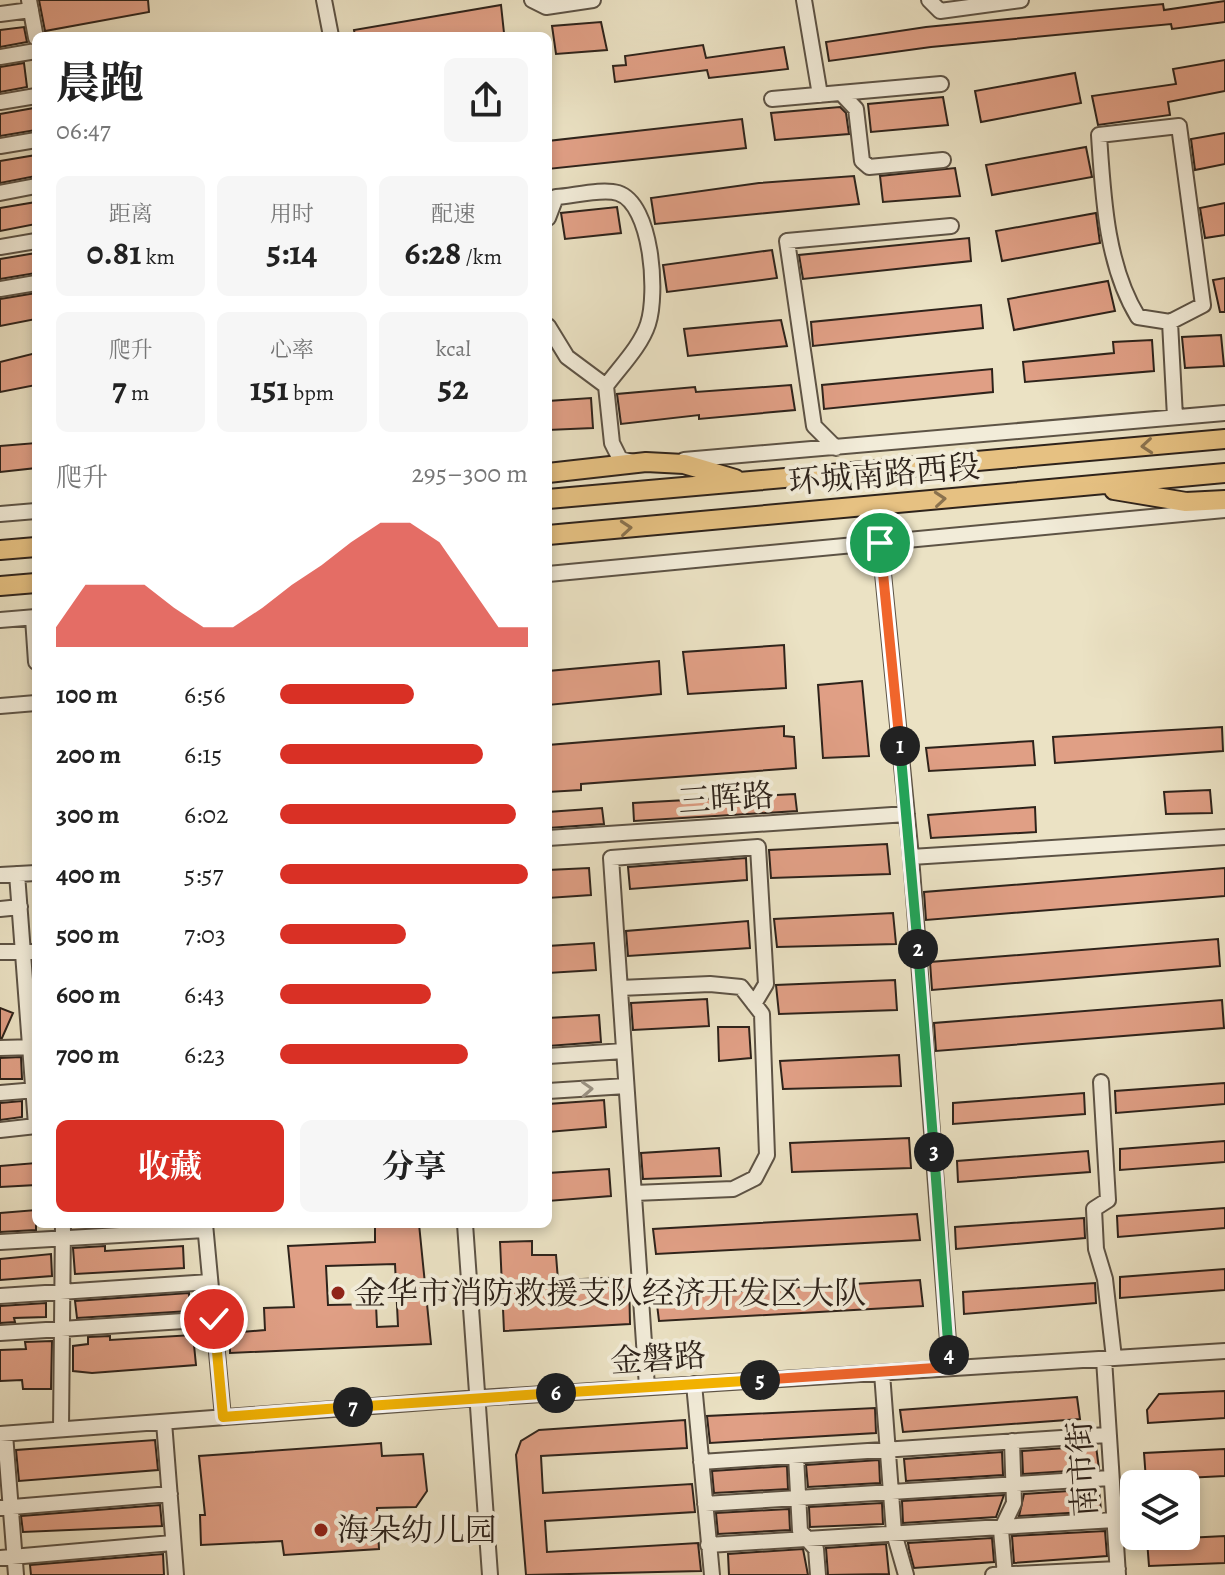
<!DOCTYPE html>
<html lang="zh">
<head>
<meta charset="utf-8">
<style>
	:root { --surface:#fff; --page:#f6f6f6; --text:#222; --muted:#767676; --accent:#d93025 }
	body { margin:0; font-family:Alegreya,"Noto Serif SC",serif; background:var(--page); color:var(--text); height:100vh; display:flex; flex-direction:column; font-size:30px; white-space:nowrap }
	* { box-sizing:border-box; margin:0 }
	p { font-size:26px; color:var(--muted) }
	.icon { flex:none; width:44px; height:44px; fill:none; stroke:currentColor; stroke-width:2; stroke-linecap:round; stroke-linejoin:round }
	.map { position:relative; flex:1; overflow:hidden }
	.drawer { position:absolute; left:32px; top:32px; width:520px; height:1196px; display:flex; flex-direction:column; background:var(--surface); border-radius:12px; box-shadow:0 4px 12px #0003 }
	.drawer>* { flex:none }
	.tools { position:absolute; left:1120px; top:1470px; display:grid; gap:16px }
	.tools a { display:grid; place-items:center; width:80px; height:80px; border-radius:12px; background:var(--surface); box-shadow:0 4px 12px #0003; font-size:40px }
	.pin { position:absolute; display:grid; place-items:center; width:68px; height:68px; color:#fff; margin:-34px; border:4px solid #fff; border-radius:50%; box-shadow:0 2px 8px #0007 }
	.km { position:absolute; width:40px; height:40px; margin:-20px; border-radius:50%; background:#222; color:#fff; font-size:22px; line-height:40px; text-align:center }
	.round { display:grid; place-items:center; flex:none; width:84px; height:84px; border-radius:12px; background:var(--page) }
	.headline { display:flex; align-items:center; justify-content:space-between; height:136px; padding:0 24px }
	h1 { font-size:44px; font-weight:700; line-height:60px }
	.figures { display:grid; grid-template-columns:repeat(3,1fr); gap:12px; height:136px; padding:8px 24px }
	.figures div { display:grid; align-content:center; border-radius:12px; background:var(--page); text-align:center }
	.figures b { font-size:34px; font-weight:700 }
	.figures small { font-size:22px; font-weight:400 }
	.figures p { font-size:22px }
	.chart { height:224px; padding:16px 24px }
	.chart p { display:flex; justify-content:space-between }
	.chart svg { width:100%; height:144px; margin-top:8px; fill:var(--accent); opacity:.7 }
	.cta { display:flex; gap:16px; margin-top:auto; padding:16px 24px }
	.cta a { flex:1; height:92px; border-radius:12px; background:var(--accent); color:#fff; font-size:32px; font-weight:700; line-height:92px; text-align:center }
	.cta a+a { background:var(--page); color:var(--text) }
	ul { padding:0 24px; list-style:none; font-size:26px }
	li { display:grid; grid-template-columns:128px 96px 1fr; align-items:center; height:60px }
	li i { height:20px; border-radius:10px; background:var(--accent) }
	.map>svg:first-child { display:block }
	.building { fill:#e09f85; stroke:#2e231b; stroke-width:2; fill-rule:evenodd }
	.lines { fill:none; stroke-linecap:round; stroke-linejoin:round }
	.minor-casing { stroke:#5d5345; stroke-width:18 }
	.major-casing { stroke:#2e231b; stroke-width:22 }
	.minor { stroke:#f2ecd9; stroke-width:14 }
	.major { stroke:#e6c182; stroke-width:18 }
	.oneway { stroke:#8a724e }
	.oneway2 { stroke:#9a9284 }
	.split-1-casing { stroke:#fff; stroke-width:16 }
	.split-2-casing { stroke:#fff; stroke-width:16 }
	.split-3-casing { stroke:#fff; stroke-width:16 }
	.split-4-casing { stroke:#fff; stroke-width:16 }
	.split-5-casing { stroke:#fff; stroke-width:16 }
	.split-6-casing { stroke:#fff; stroke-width:16 }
	.split-7-casing { stroke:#fff; stroke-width:16 }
	.split-8-casing { stroke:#fff; stroke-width:16 }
	.split-1 { stroke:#f0652b; stroke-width:10 }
	.split-2 { stroke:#22a559; stroke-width:10 }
	.split-3 { stroke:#22a559; stroke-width:10 }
	.split-4 { stroke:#22a559; stroke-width:10 }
	.split-5 { stroke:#f0652b; stroke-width:10 }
	.split-6 { stroke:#f5b400; stroke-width:10 }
	.split-7 { stroke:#f5b400; stroke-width:10 }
	.split-8 { stroke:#f5b400; stroke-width:10 }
	.poi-dot { fill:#8f2418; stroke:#f2ecd9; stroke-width:3 }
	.labels { text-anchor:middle; stroke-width:8; stroke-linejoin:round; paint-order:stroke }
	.street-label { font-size:32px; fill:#2e231b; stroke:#f2ecd9 }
	.poi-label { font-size:32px; fill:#2e231b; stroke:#f2ecd9; text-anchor:start }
</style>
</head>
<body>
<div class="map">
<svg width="1225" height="1575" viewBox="0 0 1225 1575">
	<rect width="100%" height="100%" fill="#ebe2c4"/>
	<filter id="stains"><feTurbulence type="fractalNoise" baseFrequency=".0025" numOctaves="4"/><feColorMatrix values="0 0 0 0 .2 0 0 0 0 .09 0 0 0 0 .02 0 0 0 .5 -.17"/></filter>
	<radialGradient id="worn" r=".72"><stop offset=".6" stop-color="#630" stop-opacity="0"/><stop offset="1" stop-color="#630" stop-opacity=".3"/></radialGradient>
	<path class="building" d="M39 0H148L149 12 45 31Z
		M1225 1V22L1172 29 1171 24 931 47 829 61 826 42 926 27 1163 4 1164 10Z
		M501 5 504 33 355 36 354 30Z
		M601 22 607 50 556 54 552 26Z
		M24 27 27 42 0 47V30Z
		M703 45 706 58 784 47 788 69 709 78 707 70 615 82 613 66 626 65 625 56Z
		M1225 60V91L1168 102 1170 115 1098 125 1092 96 1176 84 1173 69Z
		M24 63 27 87 0 92V67Z
		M1075 73 1081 103 981 122 975 91Z
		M943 97 948 125 871 132 868 104Z
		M840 107 846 113 849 134 775 140 771 113Z
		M34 108 36 130 0 136V114Z
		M742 119 746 148 548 169V141Z
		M1225 133V164L1195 170 1191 139Z
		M1086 147 1092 177 992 195 986 165Z
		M36 155V176L0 183V161Z
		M955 168 960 196 883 202 880 176Z
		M854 176 859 204 655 224 651 198 759 183Z
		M36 202V224L0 231V208Z
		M1225 203V235L1205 238 1200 208Z
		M617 207 621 233 565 239 561 213Z
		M1096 213 1100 243 1002 261 996 231Z
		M969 238 971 261 803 279 799 255Z
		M772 250 777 278 667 292 663 265Z
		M36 253V273L0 279V259Z
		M1225 278V312H1220L1213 280Z
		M1108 281 1115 311 1014 330 1008 299Z
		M36 293V319L0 326V299Z
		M981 305 983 328 813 346 811 322Z
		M781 320 787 346 688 356 684 329Z
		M1221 335 1224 366 1185 368 1182 337Z
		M1152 340 1154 371 1025 382 1023 362 1114 353 1113 342Z
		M36 353V385L0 392V362Z
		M992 369 993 392 824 409 822 385Z
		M791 385 795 410 699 419V415L621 424 617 394 695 387 696 392Z
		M591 398 593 428 548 430V401Z
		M36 443V468L0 472V446Z
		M784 645 786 688 688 694 683 652Z
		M659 661 661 694 548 705V671Z
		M862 681 869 756 823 758 818 685Z
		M784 726V736L794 737 796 768 581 784V790L548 792V745Z
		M1222 727 1223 751 1055 763 1053 737Z
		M1033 741 1035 765 929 771 926 748Z
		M1210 790 1212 813 1166 814 1164 792Z
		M795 794 797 811 634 821 633 803Z
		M1035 807 1036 832 931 838 928 815Z
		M602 808 604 824 548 828V812Z
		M887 844 890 874 771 878 769 850Z
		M746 858 747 880 630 889 628 867Z
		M589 868 591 895 548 898V870Z
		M1225 868V896L926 920 924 892Z
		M893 913 896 944 777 947 774 919Z
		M748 921 750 948 628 956 626 931Z
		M1218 939 1220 966 932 990 930 962Z
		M594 943 596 970 548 973V946Z
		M895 980 897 1010 779 1014 776 985Z
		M707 999 709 1026 633 1030 631 1003Z
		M1222 1000 1224 1028 936 1051 934 1023Z
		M0 1008 13 1013 2 1038H0Z
		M599 1015 601 1042 548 1046V1018Z
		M718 1027H749L751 1058 719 1061Z
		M899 1055 901 1086 783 1089 780 1061Z
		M21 1057 22 1079H0V1058Z
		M1225 1083V1104L1116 1113 1115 1091Z
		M1084 1093 1085 1114 953 1124V1103Z
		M604 1100 606 1127 548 1132V1104Z
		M22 1101V1117L0 1120V1103Z
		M909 1138 911 1168 792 1172 790 1143Z
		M1225 1141V1162L1120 1170V1149Z
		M719 1148 721 1176 643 1179 641 1153Z
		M1088 1151 1090 1172 958 1182 957 1161Z
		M36 1163V1185L0 1187V1166Z
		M609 1169 611 1196 548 1201V1173Z
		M1225 1208V1228L1118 1237 1117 1216Z
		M36 1210V1230L0 1232V1213Z
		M917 1214 920 1240 656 1254 653 1229Z
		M1084 1218 1085 1238 956 1249 955 1227Z
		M375 1224H419L431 1344 230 1353V1333L265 1330 264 1308 294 1307 288 1246 375 1242ZM395 1264 398 1326 377 1327 376 1304 328 1305 326 1266Z
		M532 1241V1255H556L558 1280 629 1277 630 1324 504 1331 500 1242Z
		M105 1246V1251L183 1246 184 1268 75 1274 73 1248Z
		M51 1254 52 1276 0 1280V1259Z
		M1225 1269V1290L1120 1298V1277Z
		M920 1280 923 1306 659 1321 656 1296Z
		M1095 1283 1096 1303 964 1314 963 1292Z
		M189 1293 190 1311 77 1318 75 1301Z
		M46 1303V1317L14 1318 15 1322 0 1323V1306Z
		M193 1335 196 1365 92 1373 73 1371V1346L88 1344V1337L110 1336V1340Z
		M52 1341 51 1389H23L22 1380 0 1381V1350L26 1349 25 1342Z
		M1225 1391V1418L1148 1423 1147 1410 1159 1394Z
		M1077 1397 1080 1419 903 1432 900 1410Z
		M875 1408 876 1433 710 1443 707 1416Z
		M685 1420 687 1448 541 1456 543 1493 692 1484 695 1512 545 1521 547 1552 698 1543 701 1571 526 1575 516 1455 521 1441 539 1430Z
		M155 1440 158 1470 19 1481 16 1450Z
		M381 1443 382 1456 423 1454 427 1491 416 1507 377 1508 379 1549 284 1555 282 1541 201 1545 200 1515H205L199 1456Z
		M1096 1446 1099 1469 1023 1474 1022 1451Z
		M1225 1449V1476L1146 1480 1144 1453Z
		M1002 1452 1003 1475 906 1481 904 1459Z
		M879 1460 880 1483 808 1487 806 1465Z
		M787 1466 788 1489 714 1493 712 1471Z
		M1099 1489 1101 1511 1019 1516 1024 1494Z
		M1004 1495 996 1517 903 1523 902 1501Z
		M882 1503 883 1524 810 1527 809 1507Z
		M160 1505 162 1526 23 1532 21 1516Z
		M789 1509 790 1530 718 1534 716 1513Z
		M1105 1531 1107 1556 1014 1563 1012 1536Z
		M1225 1536V1563L1149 1566 1147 1540Z
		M992 1538 994 1562 914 1568 909 1549 908 1543Z
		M886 1544 889 1574 828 1575 826 1548Z
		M803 1549 808 1575H729L728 1554Z
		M163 1554 164 1575H31L30 1565Z"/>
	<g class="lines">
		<g class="minor-casing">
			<path id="minor" d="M29 0 36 38
				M324 0 331 36
				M532 0 546 7 593 0
				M804 0 820 95
				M929 0 940 11 1021 0
				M0 14 31 10
				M0 57 36 51
				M841 93 856 109 862 161 869 167 943 160
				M772 99 941 84
				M0 102 36 96
				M0 146 36 140
				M0 193 36 186
				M548 218 556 197C573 196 602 188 618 193 652 204 658 293 648 324 641 346 620 367 606 386L612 443 620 459 634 462
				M0 247 36 241
				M0 289 36 283
				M1170 322 1138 317C1106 265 1103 195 1099 135L1179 126 1203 305 1170 322 1175 417
				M548 326 567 357 606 386
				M836 448 814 426 787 241 951 226
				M684 460 1225 413
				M0 514 36 511
				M880 543 911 857 950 1367
				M548 574 1225 510
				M33 618 36 662
				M0 620 36 617
				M0 706 36 703
				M548 838 907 814
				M911 857 1225 837
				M17 874 36 1125
				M0 875 36 873
				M0 909 20 907
				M0 952H36
				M620 988 710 984 741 987 762 1014 767 1155 755 1178 733 1189 634 1193
				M0 1048 36 1047
				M548 1056 624 1051
				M1101 1082 1108 1200 1094 1209 1096 1249 1105 1279 1114 1358
				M548 1091 626 1086
				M0 1093 36 1090
				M0 1130 36 1126
				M205 1224 223 1417
				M465 1224 490 1575
				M0 1242 205 1230
				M0 1296 210 1282
				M0 1333 214 1319
				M1104 1359 1118 1575
				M882 1373 894 1533 906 1575
				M694 1384 712 1575
				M647 1387 611 858 758 847 766 984 754 1004
				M164 1422 176 1575
				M61 1428 63 1224
				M0 1434 479 1398 1225 1351
				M5 1434 16 1575
				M796 1456 800 1531 816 1549 818 1575
				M701 1462 1107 1435
				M705 1504 1110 1478
				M0 1508 170 1494
				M708 1545 1114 1520
				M0 1558 172 1543
				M993 1575 1118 1569
				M1005 1575 1001 1530 1014 1503 1012 1441"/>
		</g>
		<g class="major-casing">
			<path id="major" d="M548 473 646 462 684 464 735 479
				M1114 490 1186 502 1225 500
				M548 499 1225 439
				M548 535 1225 473
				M0 550 36 547
				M0 586 36 583"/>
		</g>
		<use href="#minor" class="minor"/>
		<use href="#major" class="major"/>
	</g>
	<defs><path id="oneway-chevron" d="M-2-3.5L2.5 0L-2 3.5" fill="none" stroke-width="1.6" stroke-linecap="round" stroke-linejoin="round" transform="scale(2)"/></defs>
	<g class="oneway">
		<use href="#oneway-chevron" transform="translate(1147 446) rotate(175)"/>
		<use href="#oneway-chevron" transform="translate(940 499) rotate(-5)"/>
		<use href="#oneway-chevron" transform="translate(626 528) rotate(-5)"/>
	</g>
	<use class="oneway2" href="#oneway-chevron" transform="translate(587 1089) rotate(-3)"/>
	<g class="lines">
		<g class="split-1-casing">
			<path id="split-1" d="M880 543 900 746"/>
		</g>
		<g class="split-2-casing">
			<path id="split-2" d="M900 746 918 949"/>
		</g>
		<g class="split-3-casing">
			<path id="split-3" d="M918 949 934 1152"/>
		</g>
		<g class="split-4-casing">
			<path id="split-4" d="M934 1152 949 1355"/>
		</g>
		<g class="split-5-casing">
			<path id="split-5" d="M760 1380 950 1367 949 1355"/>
		</g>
		<g class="split-6-casing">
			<path id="split-6" d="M556 1393 760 1380"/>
		</g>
		<g class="split-7-casing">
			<path id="split-7" d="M353 1407 556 1393"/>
		</g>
		<g class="split-8-casing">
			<path id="split-8" d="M214 1319 223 1417 353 1407"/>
		</g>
		<use href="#split-1" class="split-1"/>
		<use href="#split-2" class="split-2"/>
		<use href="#split-3" class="split-3"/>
		<use href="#split-4" class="split-4"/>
		<use href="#split-5" class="split-5"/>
		<use href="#split-6" class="split-6"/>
		<use href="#split-7" class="split-7"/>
		<use href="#split-8" class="split-8"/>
	</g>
	<g class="poi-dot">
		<circle cx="338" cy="1293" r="8"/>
		<circle cx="321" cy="1530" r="8"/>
	</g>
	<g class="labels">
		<g class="street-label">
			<text transform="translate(884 474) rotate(-5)" y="11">环城南路西段</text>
			<text transform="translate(726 798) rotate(-4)" y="11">三晖路</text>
			<text transform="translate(658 1358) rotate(-4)" y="11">金磐路</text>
			<text transform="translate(1082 1469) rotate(-94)" y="11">南市街</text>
		</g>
		<g class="poi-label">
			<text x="354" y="1304">金华市消防救援支队经济开发区大队</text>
			<text x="337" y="1541">海朵幼儿园</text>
		</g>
	</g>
	<rect width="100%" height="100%" filter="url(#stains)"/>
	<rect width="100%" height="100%" fill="url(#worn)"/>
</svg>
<div class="tools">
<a><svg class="icon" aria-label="layers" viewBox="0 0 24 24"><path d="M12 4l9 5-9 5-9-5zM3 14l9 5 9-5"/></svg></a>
</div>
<div class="pin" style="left:880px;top:543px;background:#1e9e55"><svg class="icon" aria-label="arrive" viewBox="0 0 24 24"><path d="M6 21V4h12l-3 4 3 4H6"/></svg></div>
<div class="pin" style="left:214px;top:1319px;background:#d93025"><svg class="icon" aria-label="check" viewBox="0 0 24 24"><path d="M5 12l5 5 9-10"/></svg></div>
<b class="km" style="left:900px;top:746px">1</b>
<b class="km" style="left:918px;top:949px">2</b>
<b class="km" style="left:934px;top:1152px">3</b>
<b class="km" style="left:949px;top:1355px">4</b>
<b class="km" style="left:760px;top:1380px">5</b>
<b class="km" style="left:556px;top:1393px">6</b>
<b class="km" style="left:353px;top:1407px">7</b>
<section class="drawer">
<div class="headline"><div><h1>晨跑</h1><p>06:47</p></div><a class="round"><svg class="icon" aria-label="share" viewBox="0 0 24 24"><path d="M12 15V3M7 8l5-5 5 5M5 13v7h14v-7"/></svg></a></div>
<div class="figures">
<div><p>距离</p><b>0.81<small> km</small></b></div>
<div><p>用时</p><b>5:14</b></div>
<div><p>配速</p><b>6:28<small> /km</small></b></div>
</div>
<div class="figures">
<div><p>爬升</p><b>7<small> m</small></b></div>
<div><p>心率</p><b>151<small> bpm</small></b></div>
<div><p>kcal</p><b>52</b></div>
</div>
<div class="chart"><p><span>爬升</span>295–300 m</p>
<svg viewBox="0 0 160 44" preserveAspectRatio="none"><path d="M0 44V38L10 25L20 25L30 25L40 32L50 38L60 38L70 32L80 25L90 19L100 12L110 6L120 6L130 12L140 25L150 38L160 38V44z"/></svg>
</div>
<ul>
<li><b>100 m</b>6:56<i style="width:54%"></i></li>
<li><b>200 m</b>6:15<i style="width:82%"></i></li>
<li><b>300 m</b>6:02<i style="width:95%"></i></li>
<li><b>400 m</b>5:57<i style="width:100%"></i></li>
<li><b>500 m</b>7:03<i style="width:51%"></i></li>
<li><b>600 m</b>6:43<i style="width:61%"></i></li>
<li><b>700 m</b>6:23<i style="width:76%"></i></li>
</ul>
<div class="cta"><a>收藏</a><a>分享</a></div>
</section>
</div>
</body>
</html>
